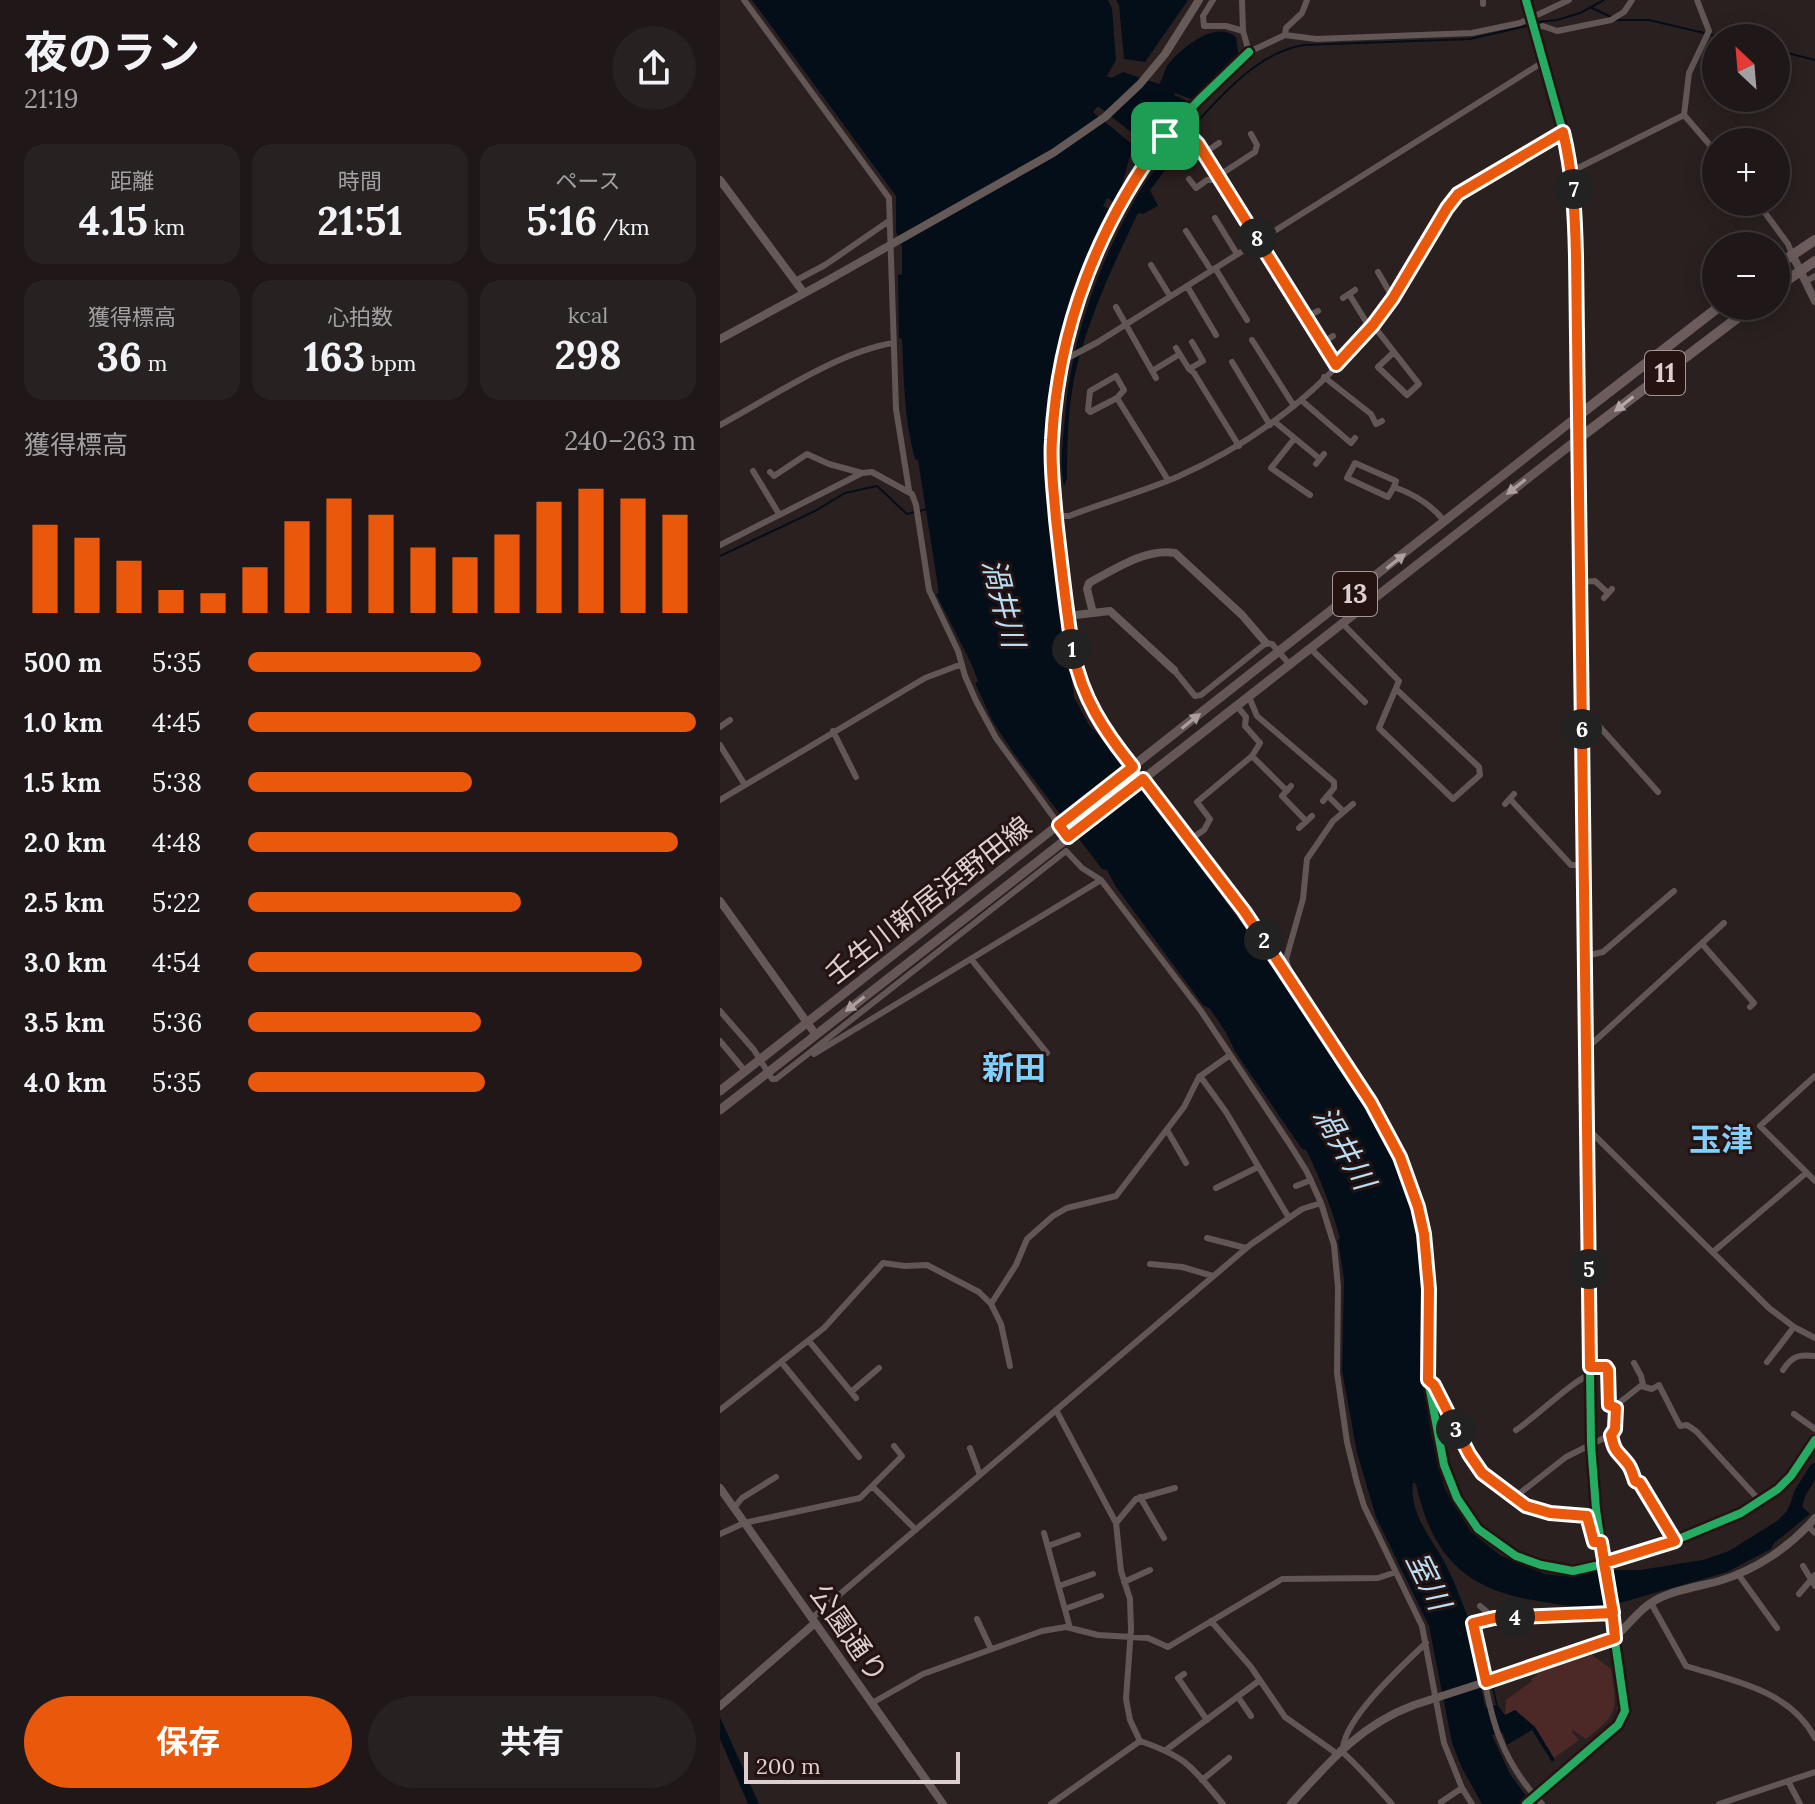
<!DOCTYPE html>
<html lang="ja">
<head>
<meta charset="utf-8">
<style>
	:root { --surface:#201818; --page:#282121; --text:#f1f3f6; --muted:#a2a0a2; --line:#3d3737; --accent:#ea580c }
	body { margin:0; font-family:Lora,"Noto Sans JP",serif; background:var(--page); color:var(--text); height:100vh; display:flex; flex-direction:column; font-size:30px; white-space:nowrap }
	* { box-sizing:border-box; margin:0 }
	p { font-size:26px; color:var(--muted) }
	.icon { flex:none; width:44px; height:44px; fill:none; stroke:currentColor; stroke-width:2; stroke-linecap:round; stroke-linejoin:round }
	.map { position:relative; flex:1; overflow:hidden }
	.details { display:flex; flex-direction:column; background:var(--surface); width:720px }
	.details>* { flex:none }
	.needle { width:52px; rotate:334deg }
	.buttons { position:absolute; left:982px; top:24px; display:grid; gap:16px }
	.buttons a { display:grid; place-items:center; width:88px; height:88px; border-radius:50%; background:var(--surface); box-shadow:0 4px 20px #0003,0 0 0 2px var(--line); font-size:40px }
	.scale { position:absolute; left:24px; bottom:20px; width:216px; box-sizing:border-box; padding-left:8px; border:4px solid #dccfce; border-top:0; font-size:22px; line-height:28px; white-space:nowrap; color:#dccfce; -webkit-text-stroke:6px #251312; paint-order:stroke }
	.pin { position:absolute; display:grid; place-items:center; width:68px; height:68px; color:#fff; margin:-34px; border-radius:16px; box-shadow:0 4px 12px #0006 }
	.km { position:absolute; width:40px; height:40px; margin:-20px; border-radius:50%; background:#222; color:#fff; font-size:22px; line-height:40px; text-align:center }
	.round { display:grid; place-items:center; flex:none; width:84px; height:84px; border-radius:42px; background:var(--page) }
	.overview { display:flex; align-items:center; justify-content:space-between; height:136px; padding:0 24px }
	h1 { font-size:44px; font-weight:700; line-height:60px }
	.figures { display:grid; grid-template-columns:repeat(3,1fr); gap:12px; height:136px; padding:8px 24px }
	.figures div { display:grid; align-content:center; border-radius:20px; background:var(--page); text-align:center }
	.figures b { font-size:40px; font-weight:700 }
	.figures small { font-size:22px; font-weight:400 }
	.figures p { font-size:22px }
	.chart { height:224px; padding:16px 24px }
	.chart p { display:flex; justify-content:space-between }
	.chart svg { width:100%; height:144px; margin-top:8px; stroke:var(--accent); stroke-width:6 }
	.action { display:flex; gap:16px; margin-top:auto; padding:16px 24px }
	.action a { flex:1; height:92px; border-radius:48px; background:var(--accent); color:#fff; font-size:32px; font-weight:700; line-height:92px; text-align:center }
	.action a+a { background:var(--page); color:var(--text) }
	ul { padding:0 24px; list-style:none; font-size:26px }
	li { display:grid; grid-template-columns:128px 96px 1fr; align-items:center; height:60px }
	li i { height:20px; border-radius:10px; background:var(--accent) }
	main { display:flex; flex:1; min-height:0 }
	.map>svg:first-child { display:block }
	.green { fill:#4c2827 }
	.water { fill:#040e19 }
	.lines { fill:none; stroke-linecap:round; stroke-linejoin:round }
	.stream { stroke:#040e19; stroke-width:2 }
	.river { stroke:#040e19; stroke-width:12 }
	.street { stroke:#635756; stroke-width:6 }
	.secondary { stroke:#665a59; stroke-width:8 }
	.primary { stroke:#665757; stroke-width:9 }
	.highway { stroke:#6c5d5c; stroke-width:10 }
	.secondary-bridge { stroke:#665a59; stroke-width:8 }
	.cycleway-casing { stroke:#251312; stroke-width:13 }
	.cycleway { stroke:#26ab63; stroke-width:8 }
	.oneway { fill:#b5a7a6 }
	.oneway2 { fill:#ad9f9e }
	.route-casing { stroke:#fff; stroke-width:16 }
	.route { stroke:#ea580c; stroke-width:10 }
	.labels { text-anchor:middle; stroke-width:6; stroke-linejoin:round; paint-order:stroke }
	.shield { fill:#251312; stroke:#a59796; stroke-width:2 }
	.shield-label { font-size:26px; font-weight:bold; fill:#dccfce }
	.street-label { font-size:28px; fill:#dccfce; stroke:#251312 }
	.water-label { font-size:30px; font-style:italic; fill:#b7def4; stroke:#251312 }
	.quarter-label { font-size:32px; font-weight:bold; fill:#81d0fd; stroke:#251312 }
</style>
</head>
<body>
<main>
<section class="details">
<div class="overview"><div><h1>夜のラン</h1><p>21:19</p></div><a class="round"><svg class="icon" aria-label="share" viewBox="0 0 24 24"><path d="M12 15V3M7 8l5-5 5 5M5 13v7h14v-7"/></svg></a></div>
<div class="figures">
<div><p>距離</p><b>4.15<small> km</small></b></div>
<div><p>時間</p><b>21:51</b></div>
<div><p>ペース</p><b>5:16<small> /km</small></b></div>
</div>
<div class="figures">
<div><p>獲得標高</p><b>36<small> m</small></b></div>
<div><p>心拍数</p><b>163<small> bpm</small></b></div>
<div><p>kcal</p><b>298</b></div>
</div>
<div class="chart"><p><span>獲得標高</span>240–263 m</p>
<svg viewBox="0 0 160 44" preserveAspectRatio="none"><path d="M5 44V17M15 44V21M25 44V28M35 44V37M45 44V38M55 44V30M65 44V16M75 44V9M85 44V14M95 44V24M105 44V27M115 44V20M125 44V10M135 44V6M145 44V9M155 44V14"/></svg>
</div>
<ul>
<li><b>500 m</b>5:35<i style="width:52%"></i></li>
<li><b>1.0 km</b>4:45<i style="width:100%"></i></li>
<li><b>1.5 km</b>5:38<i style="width:50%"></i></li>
<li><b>2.0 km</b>4:48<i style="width:96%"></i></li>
<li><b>2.5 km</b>5:22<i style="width:61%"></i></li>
<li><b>3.0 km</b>4:54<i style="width:88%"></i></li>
<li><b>3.5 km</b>5:36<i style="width:52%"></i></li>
<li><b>4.0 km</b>5:35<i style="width:53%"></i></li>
</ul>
<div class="action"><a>保存</a><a>共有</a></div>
</section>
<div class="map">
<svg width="1095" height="1804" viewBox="0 0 1095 1804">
	<rect width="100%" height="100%" fill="#2a2020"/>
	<path class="green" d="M872 1655 891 1669C897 1710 900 1713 866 1739L853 1730 852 1732 859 1740 834 1758 815 1727 795 1710 785 1715 786 1700 812 1681 811 1679 817 1675 816 1671Z"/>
	<path class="water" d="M32 0H388L392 8 396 60 387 76 391 78 403 72 439 84C444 78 444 68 450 62 464 46 496 20 516 37L519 59 474 100 455 93 454 95 472 103 441 138 425 143 378 106 373 112 413 145 397 204 387 198 383 206 393 211C345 305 327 393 331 498L328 500 354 697 369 725 403 761 538 946 607 1048 625 1068 670 1145 690 1199 701 1249 704 1291 701 1367 711 1433 725 1489 751 1532 780 1555 825 1574 842 1576 876 1570H920L983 1560 1009 1551 1057 1521 1067 1511 1073 1498 1090 1514 1053 1544 1051 1549 1007 1572 886 1607C863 1608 841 1605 818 1601 745 1590 712 1556 696 1484L693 1482C689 1515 712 1538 726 1565 736 1584 742 1604 751 1624L749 1629 765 1707 776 1705 772 1687 777 1685 774 1689 778 1706 785 1715 795 1710 815 1727 835 1760 832 1762 812 1730 787 1745 783 1733 772 1735 790 1774 812 1804H762L742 1768 732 1743 709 1626 656 1517 637 1453 622 1370 624 1280 618 1240 620 1238C611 1207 601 1179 586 1150L582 1149 516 1053 505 1031 490 1009 483 1005 396 887 387 870 382 869 295 755 273 722 255 683 258 681 251 663 216 594 219 593 198 460 195 459C184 420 184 380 182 339L179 338 178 275 182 274V247L176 232V196Z
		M396 0H468L425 62 404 59 399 5Z
		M456 143 462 148 430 190 438 206 423 214 418 213C395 261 372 310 358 362 348 399 347 441 347 479L344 486C339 465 343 440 345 418 350 350 371 285 402 224 410 209 419 190 430 176 438 166 448 154 456 143Z
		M0 1717 39 1804H28L0 1739Z"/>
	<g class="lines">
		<path class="stream" d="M872 8 891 17
			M897 20H929L984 33
			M817 22 837 20 860 13 884 0
			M991 35 1005 38
			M1056 50 1095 60
			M453 132 461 139C495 104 533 53 584 45L750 39 811 25
			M0 556 95 511 125 493 157 486 187 514 207 509"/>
		<path class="river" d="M1073 1517 1080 1493 1095 1469"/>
		<path class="street" d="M24 0 169 198 176 409 189 490
			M493 0 483 16 484 26H506L523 31 529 52 565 35 596 39 752 33 800 23 849 0
			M522 0 523 31
			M763 0V4
			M977 0 989 31 969 73 964 115 996 152
			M814 29 823 26 837 31 891 20 904 12 912 0
			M565 35 566 28 582 13 587 0
			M529 52 479 100 445 136 409 187 370 265 347 339 331 443 333 497 353 652 366 697 387 735 524 911 559 963 651 1103 680 1157 698 1207 704 1234 709 1289 708 1380 724 1465 737 1498 758 1529 796 1556 821 1565 853 1571 875 1566 944 1545 1021 1513 1058 1489 1071 1476 1095 1440
			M457 123 478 144 616 365
			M484 153 499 143
			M852 171 964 115
			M498 176 535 152 537 145 531 134
			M469 179 476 188 487 180H501
			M1037 202 1068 244 1072 254
			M495 218 517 254
			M466 231 491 270
			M431 265 450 296
			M495 268 527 320
			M658 272 673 298
			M75 281 105 265 169 221
			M1085 282 1095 276
			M467 286 496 335
			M629 294 650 328
			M623 298 635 290
			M396 307 436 378
			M586 317 598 311
			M653 325 699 384 687 395 658 367 674 352
			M532 340 574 406
			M602 343 613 336
			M456 348 469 369 474 373 519 446
			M342 361 378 342 823 62
			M512 362 550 425
			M469 369 483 361 472 342
			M432 371 460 354
			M604 377 651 414 656 424 662 421
			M397 398 370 412 368 410 370 391 396 376 404 390 397 398 448 480
			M581 400 631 443 635 438
			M555 422 600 459
			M0 425C50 398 117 352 173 343
			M574 439 551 468 590 495
			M596 464 604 454
			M33 471 59 514
			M50 472 54 476 87 454 109 464 142 473
			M674 487 676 481 635 463 627 478 668 497 674 487C694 494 712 505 725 522
			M336 516H349C385 502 422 492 457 477 536 442 604 389 656 321 675 295 693 268 709 240 719 224 725 207 738 194L843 132
			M0 545 142 473 152 472 192 494 196 505 209 590 238 651 245 676 256 701 276 738 348 837
			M860 582 875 581 888 593
			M884 598 892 589
			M623 624 679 681 659 728 733 799 760 775 759 767 677 690
			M591 649 645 702
			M454 670 475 696 481 695 546 643 552 644 570 665
			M529 697 537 716 614 782V788L603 801
			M862 707 938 792
			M0 727 10 720
			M113 731 136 777
			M0 745 25 785
			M532 756 567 791
			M571 786 562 796 586 821
			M608 796 623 811
			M790 799 851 865H864
			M0 800 205 678 242 664
			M785 804 794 794
			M579 828 592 816
			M469 840 484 830 490 819 477 802 532 756 540 743 525 726 526 717 517 706
			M983 945 1034 1003 1030 1007
			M865 956 883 952 954 891
			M251 959 327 1053
			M569 971 566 959 583 899 587 859 613 821 633 804
			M0 1011 34 1050 52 1079H56L346 851 362 868 381 880 481 1011 569 1143 587 1172 601 1203 614 1245 618 1287 617 1373 627 1442 637 1483 644 1506 702 1626 724 1743 742 1788 752 1804
			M0 1041 25 1071
			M866 1049 1004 923
			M94 1054 381 880
			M480 1076 506 1112 569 1218
			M1095 1076 1040 1126 1095 1181
			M867 1128 1049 1308 1074 1327 1095 1338
			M447 1130 466 1163
			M576 1186 591 1180
			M496 1188 538 1167
			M487 1238 526 1248
			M993 1252 1086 1173
			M430 1264 462 1267 493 1276
			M271 1304 296 1265 307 1239 333 1216 347 1208 396 1196 464 1107 479 1077 510 1055
			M89 1341 136 1398
			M1047 1362 1074 1327
			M62 1363 139 1457
			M870 1367 887 1368 889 1405 896 1408
			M1063 1370C1072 1356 1079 1354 1095 1356
			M708 1380 762 1473 806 1506 830 1513 867 1516 874 1542H881
			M921 1386 932 1389 939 1385 960 1426 967 1425 976 1431 1040 1501
			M131 1392 159 1368
			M0 1410 104 1328 163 1263 185 1266 207 1265 259 1292 271 1304 281 1324 290 1366
			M336 1410 396 1523 401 1571 410 1599 411 1629 406 1699 410 1720 420 1741C467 1757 472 1767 503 1804
			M1074 1414 1095 1429
			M796 1430C815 1418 854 1379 870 1375
			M891 1435 896 1452 908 1463 915 1481 920 1483 955 1541
			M250 1448 260 1475
			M152 1486 196 1530
			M420 1497 444 1538
			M795 1497 846 1457 894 1433 899 1403 923 1384 921 1376 914 1363
			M14 1508 22 1498 56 1477
			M396 1523 416 1499 455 1488
			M1088 1526 1095 1533
			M324 1533 350 1628
			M0 1534 24 1523 140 1498 182 1456 174 1446
			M328 1546 358 1535
			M1083 1566 1095 1586
			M1018 1574 1057 1628
			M404 1582 430 1570
			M339 1586 373 1574
			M1079 1594 1095 1575
			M931 1603 966 1666C1013 1681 1070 1690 1095 1738
			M760 1606 774 1618
			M345 1609 381 1596
			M92 1618 530 1245 582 1209 601 1203
			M257 1619 271 1649
			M491 1621 531 1667 565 1717 616 1753
			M464 1674 458 1678 487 1720
			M518 1697 531 1716
			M152 1703 203 1674 322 1631 346 1627 378 1635 428 1638 448 1647 562 1579 658 1578 676 1572
			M623 1747C627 1716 683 1665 706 1643
			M446 1750 540 1680
			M620 1750C640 1767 654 1785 672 1804
			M482 1780 509 1758
			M1068 1781 1080 1804
			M721 1802 742 1788
			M331 1804 420 1741
			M822 1804C767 1745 770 1696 753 1623L774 1618 893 1613
			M999 1804 1095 1772"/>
		<path class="secondary" d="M806 0 843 132 854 190 871 1444 876 1509 905 1711 898 1725 806 1804
			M0 180 84 293
			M1072 254 1095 301
			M0 339 103 283
			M373 613 367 589 369 583C395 569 426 548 455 553L522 615 546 643
			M347 616 390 611 454 670
			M0 901 96 1035
			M0 1488 223 1804
			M0 1706 95 1623
			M571 1804C608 1763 640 1725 694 1705L883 1644C905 1634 914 1612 934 1601 953 1590 977 1587 999 1581 1036 1570 1070 1547 1095 1518"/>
		<path class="primary" d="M0 1091 858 416
			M0 1110 858 439"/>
		<path class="highway" d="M1056 266 1095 240
			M1056 288 1095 261
			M858 416 1000 306
			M858 439 1033 306"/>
		<path class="secondary-bridge" d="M103 283 333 153 385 117 420 84 445 54 479 0"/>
		<g class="cycleway-casing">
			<path id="cycleway" d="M806 0 843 132 854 190 871 1444 876 1509 905 1711 898 1725 806 1804
				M529 52 479 100 445 136 409 187 370 265 347 339 331 443 333 497 353 652 366 697 387 735 524 911 559 963 651 1103 680 1157 698 1207 704 1234 709 1289 708 1380 724 1465 737 1498 758 1529 796 1556 821 1565 853 1571 875 1566 944 1545 1021 1513 1058 1489 1071 1476 1095 1440"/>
		</g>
		<use href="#cycleway" class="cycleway"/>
	</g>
	<defs><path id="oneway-solid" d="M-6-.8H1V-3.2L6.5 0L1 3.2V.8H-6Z" transform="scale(2)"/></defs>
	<use class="oneway" href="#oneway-solid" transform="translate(904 404) rotate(142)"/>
	<g class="oneway2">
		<use href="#oneway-solid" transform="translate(796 487) rotate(142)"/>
		<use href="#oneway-solid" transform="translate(676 561) rotate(-38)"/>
		<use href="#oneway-solid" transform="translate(471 721) rotate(-38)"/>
		<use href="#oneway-solid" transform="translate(135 1004) rotate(142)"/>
	</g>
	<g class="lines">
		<g class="route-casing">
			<path id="route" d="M445 136C378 225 338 328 332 440 330 466 334 493 336 519 341 564 346 608 353 652 362 698 384 731 413 767L339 825 348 837 423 779 524 911 559 963 651 1103 680 1157 698 1207 704 1234 709 1289 708 1380 714 1385 749 1454 762 1473 806 1506 830 1513 867 1516 874 1542H881L892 1608 895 1638 766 1682 753 1623 774 1618 893 1613 884 1563 955 1541 920 1483 915 1481C913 1475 911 1467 907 1463 897 1450 895 1454 891 1435L895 1429 896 1408 889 1405 888 1370 886 1367H870L856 256C855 213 853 173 843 132L738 194 727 208 673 298 653 325 616 365 478 144 457 123 445 136"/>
		</g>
		<use href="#route" class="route"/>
	</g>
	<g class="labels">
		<g class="shield">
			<rect x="925" y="351" width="40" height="44" rx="6"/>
			<rect x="613" y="572" width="44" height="44" rx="6"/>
		</g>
		<g class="shield-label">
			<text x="945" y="382">11</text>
			<text x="635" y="603">13</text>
		</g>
		<g class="street-label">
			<text transform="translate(208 900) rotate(-38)" y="10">壬生川新居浜野田線</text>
			<text transform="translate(129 1633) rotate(55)" y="10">公園通り</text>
		</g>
		<g class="water-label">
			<text transform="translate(283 603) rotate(76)" y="10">渦井川</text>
			<text transform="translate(624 1148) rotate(60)" y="10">渦井川</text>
			<text transform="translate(708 1581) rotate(64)" y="10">室川</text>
		</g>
		<g class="quarter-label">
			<text x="294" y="1079">新田</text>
			<text x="1001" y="1151">玉津</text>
		</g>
	</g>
</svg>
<div class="buttons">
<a><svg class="needle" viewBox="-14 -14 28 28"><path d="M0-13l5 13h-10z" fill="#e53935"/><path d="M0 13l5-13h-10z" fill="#a2a0a2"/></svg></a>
<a>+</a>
<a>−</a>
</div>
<div class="scale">200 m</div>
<div class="pin" style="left:445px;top:136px;background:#1e9e55"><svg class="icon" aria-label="arrive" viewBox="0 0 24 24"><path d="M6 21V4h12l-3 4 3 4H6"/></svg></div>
<b class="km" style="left:352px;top:649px">1</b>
<b class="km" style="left:544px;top:940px">2</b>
<b class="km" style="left:736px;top:1429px">3</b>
<b class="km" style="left:795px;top:1617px">4</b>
<b class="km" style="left:869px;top:1269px">5</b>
<b class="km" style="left:862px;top:729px">6</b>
<b class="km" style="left:854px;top:189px">7</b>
<b class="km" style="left:537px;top:238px">8</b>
</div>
</main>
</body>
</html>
